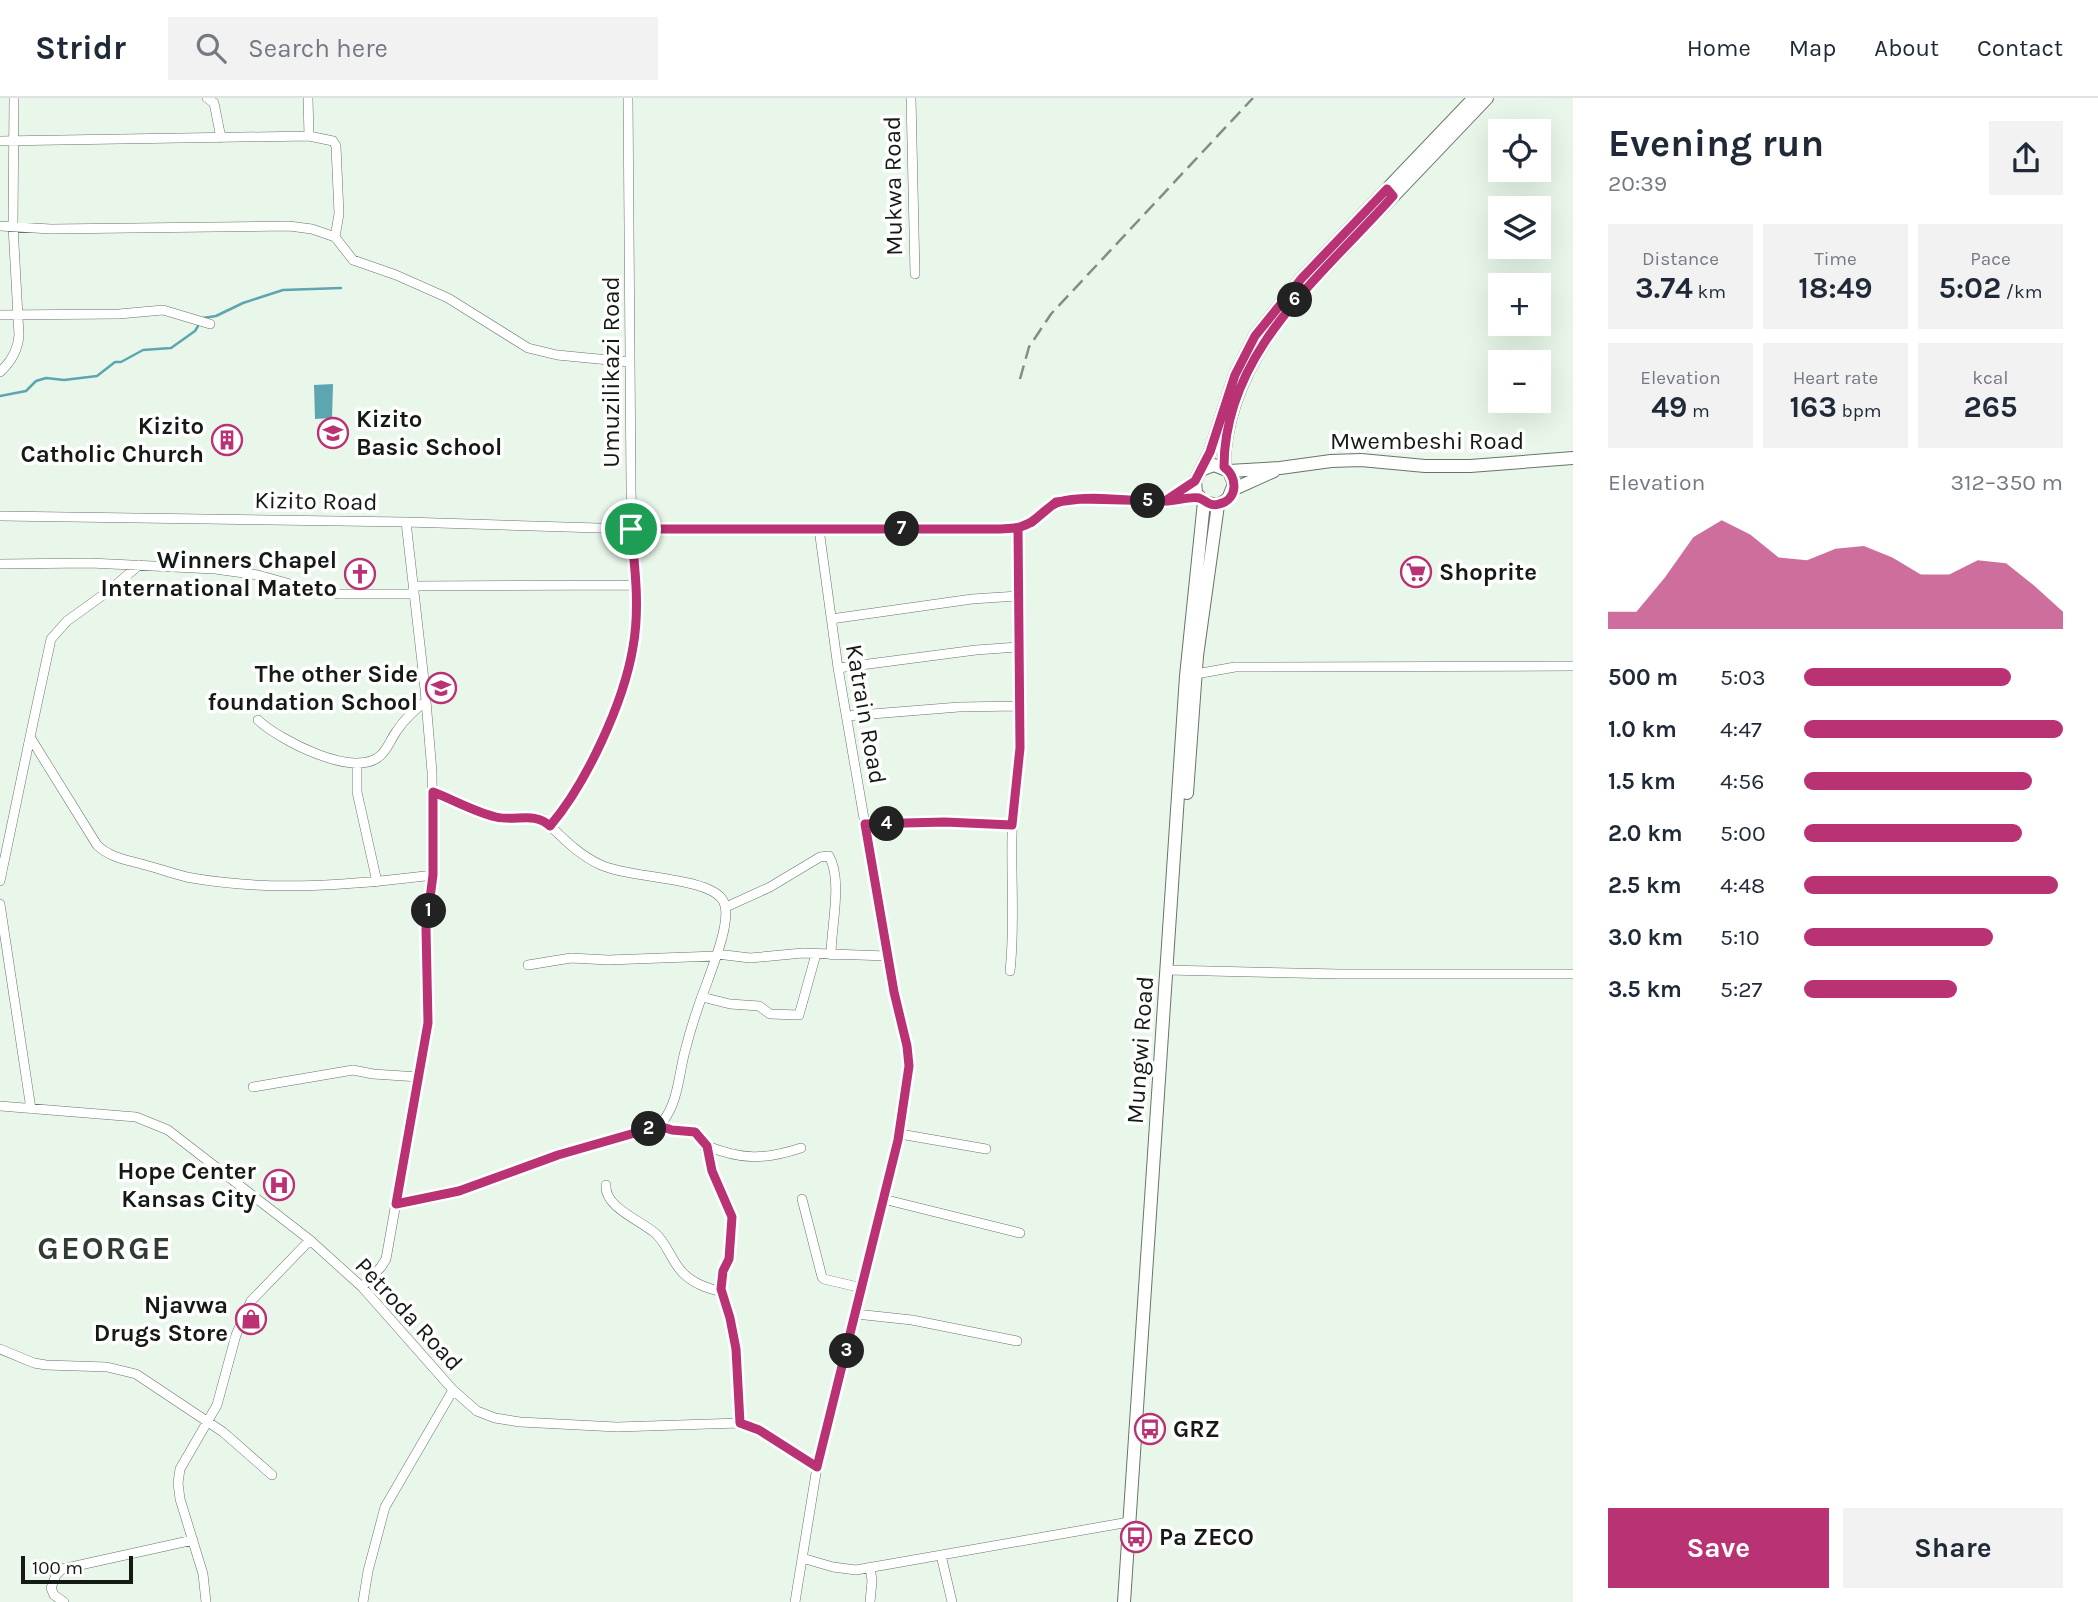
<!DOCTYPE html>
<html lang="en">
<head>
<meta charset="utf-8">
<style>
	:root { --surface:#fff; --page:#f2f2f3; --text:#1f2937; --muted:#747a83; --line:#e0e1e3; --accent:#b93273 }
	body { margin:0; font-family:Karla,sans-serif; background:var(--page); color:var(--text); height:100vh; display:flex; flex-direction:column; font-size:26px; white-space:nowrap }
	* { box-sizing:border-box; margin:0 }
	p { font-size:23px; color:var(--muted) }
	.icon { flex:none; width:38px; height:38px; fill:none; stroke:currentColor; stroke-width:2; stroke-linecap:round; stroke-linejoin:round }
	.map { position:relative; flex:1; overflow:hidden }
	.details { display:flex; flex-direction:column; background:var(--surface); width:525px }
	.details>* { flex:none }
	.tools { position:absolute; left:1488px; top:21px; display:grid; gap:14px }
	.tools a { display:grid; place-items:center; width:63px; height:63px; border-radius:0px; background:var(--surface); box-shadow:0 7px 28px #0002; font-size:35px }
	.scale { position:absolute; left:21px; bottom:18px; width:112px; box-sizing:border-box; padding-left:7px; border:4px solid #151a15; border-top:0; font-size:19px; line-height:24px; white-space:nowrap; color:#151a15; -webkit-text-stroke:5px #fff; paint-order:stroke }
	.pin { position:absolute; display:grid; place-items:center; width:60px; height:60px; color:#fff; margin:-30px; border:4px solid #fff; border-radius:50%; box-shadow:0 2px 7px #0007 }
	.km { position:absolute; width:35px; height:35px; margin:-18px; border-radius:50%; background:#222; color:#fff; font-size:19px; line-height:35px; text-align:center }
	.round { display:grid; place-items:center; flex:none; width:74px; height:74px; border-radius:0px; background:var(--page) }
	.summary { display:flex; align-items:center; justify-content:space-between; height:119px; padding:0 35px }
	h1 { font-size:38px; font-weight:700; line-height:52px }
	.figures { display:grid; grid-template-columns:repeat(3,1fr); gap:10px; height:119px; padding:7px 35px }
	.figures div { display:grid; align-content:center; border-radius:0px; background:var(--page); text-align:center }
	.figures b { font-size:30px; font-weight:700 }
	.figures small { font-size:19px; font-weight:400 }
	.figures p { font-size:19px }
	.chart { height:196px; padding:14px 35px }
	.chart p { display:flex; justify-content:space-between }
	.chart svg { width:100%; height:126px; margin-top:7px; fill:var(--accent); opacity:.7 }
	.cta { display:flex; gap:14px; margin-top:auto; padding:14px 35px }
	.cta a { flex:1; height:80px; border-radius:0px; background:var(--accent); color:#fff; font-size:28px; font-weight:700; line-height:80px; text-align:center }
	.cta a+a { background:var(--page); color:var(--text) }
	ul { padding:0 35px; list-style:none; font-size:23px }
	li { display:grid; grid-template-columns:112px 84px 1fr; align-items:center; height:52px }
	li i { height:18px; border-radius:9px; background:var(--accent) }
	header { display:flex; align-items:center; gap:42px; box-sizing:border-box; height:98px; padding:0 35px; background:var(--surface); border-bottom:2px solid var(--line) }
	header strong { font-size:33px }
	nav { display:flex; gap:38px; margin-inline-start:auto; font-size:24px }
	.search { width:490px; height:63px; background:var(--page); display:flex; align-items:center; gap:18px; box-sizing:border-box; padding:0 24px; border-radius:0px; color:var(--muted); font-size:26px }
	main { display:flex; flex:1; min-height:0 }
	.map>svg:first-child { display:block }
	.water { fill:#5da5b0 }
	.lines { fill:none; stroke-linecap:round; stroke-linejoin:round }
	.stream { stroke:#5da5b0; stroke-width:2.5 }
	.street-casing { stroke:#687469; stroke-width:10 }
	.secondary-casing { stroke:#687469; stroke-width:14 }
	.street { stroke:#fff; stroke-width:9 }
	.secondary { stroke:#fff; stroke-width:12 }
	.rail { stroke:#848d84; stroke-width:2.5; stroke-dasharray:14 7; stroke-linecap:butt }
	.route-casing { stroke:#fff; stroke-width:14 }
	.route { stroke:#b93273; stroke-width:9 }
	.labels { text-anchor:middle; stroke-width:7; stroke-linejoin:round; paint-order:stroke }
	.street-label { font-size:24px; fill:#151a15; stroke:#fff }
	.poi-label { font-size:24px; font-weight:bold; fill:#151a15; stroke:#fff; text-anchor:end }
	.district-label { font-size:32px; font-weight:bold; letter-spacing:2px; fill:#303c31; stroke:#fff }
</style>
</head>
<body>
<header>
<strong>Stridr</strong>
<div class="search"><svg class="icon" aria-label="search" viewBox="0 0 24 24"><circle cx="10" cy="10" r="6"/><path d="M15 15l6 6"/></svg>Search here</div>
<nav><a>Home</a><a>Map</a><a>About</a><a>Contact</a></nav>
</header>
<main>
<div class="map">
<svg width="1573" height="1504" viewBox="0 0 1573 1504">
	<rect width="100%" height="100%" fill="#e9f7ea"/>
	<path class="water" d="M333 286 332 320 315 321 314 287Z"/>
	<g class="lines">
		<path class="stream" d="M203 220 216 218 243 205 283 192 341 190
			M0 298 26 293 36 283 46 280 64 282 97 278 115 264H121L143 252 171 250 195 233 198 228"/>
		<g class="street-casing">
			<path id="street" d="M207 0 214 5 221 40
				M911 0 915 176
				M309 38 333 43 336 48 339 116 335 139
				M0 43 309 38 308 0
				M0 128 51 131 289 128 312 131 335 139 353 162 396 177 448 200 528 250 557 257 630 264
				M0 217 119 216 163 212 210 226
				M0 274C11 264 18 252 19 237L13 128 14 0
				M1166 403 1195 383
				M0 418 406 424 631 431H1001L1024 428 1051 407 1066 402 1165 403 1200 400
				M1019 430V608
				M0 466 90 465 215 471 258 477 315 493 339 496H414
				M139 467 110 492 67 523 51 541 30 639 97 747C110 760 128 762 145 767 161 771 176 777 192 780 272 794 353 787 433 777
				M413 488 635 487
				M831 521 972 501 1019 498
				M838 570 976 552 1018 549
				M1196 576 1235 569 1573 568
				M847 618 959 609 1019 608C1022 652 1013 694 1012 738 1011 783 1015 828 1010 873
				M258 622C279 642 356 682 381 657 388 650 391 641 396 634 404 621 415 612 426 603
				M357 665V694L377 784
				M865 726 945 725 1012 727
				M550 728C584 689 627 598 634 546 640 494 631 440 631 387 630 258 629 129 628 0
				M0 783 30 639
				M0 806 31 1011
				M726 809 770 789 820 759 829 758C843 782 831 829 831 857
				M717 856 750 860 803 855 887 858
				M528 867 571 860 608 862 716 858
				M1167 872 1340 876H1573
				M702 899 730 906 759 908 770 916 799 917 816 856
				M253 989 353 972 373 976 419 979
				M0 1008 136 1019 168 1032 310 1142 362 1189 453 1292 477 1313 495 1320 520 1324 617 1329 740 1325 759 1332 817 1369
				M659 1028 672 1032 692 1033 703 1042 712 1073 732 1119 729 1161 723 1173 721 1191 730 1220 736 1251 740 1325
				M900 1036 986 1051
				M707 1048C742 1062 764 1062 801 1050
				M606 1087C604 1109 640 1122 655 1135 667 1145 671 1163 683 1175 694 1186 707 1190 722 1194
				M802 1101 822 1179 824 1181 862 1190
				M883 1101 1020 1135
				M396 1106C436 1100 475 1090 513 1075 542 1064 569 1052 598 1044 615 1040 653 1037 663 1023 678 1005 679 975 685 953 691 929 699 905 708 882 714 864 734 817 722 801 706 779 628 780 601 767 577 756 562 739 543 721L537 719 498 720 433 694
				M362 1189 381 1169 386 1161 428 925 426 831 433 777 432 674 425 591 406 424
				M856 1216 912 1222 1017 1243
				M0 1251 34 1265 46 1267 107 1269 136 1276 223 1334 272 1377
				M941 1457 952 1504
				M802 1460 833 1469 856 1472 1129 1424
				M64 1504 54 1497 51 1490 56 1477 62 1471 193 1442
				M206 1504 203 1476 180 1401 178 1385 180 1371 217 1307 236 1237 251 1203 310 1142
				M363 1504 368 1473 385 1409 453 1292
				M795 1504 817 1369 899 1042 909 968 907 948 894 894 838 570 819 431
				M870 1504 872 1483 870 1469"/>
		</g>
		<g class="secondary-casing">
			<path id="secondary" d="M1224 369C1224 301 1261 241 1304 192L1487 0
				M1201 372 1214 367 1229 373 1234 386 1228 401 1218 407 1204 404 1196 395 1195 383 1210 354 1235 277 1255 238 1302 180 1474 0
				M1229 373 1280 370 1331 363 1361 362 1425 368H1470L1573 360
				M1234 391 1274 373
				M1187 695 1197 558 1218 407
				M1124 1504 1186 578 1204 404"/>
		</g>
		<use href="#street" class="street"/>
		<use href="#secondary" class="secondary"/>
		<path class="rail" d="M1020 281 1029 249 1051 216 1253 0"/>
	</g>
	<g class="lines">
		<g class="route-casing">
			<path id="route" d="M631 431C635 470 640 511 633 549 624 604 586 686 550 728 534 713 516 724 496 719 475 714 454 702 433 694V777L426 831 428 925 396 1106 459 1093 558 1057 659 1028 672 1032 695 1034 707 1048 712 1073 732 1119 729 1161 723 1173 721 1191 730 1220 736 1251 740 1325 759 1332 817 1369 898 1042 909 968 907 948 894 894 865 726 945 724 1012 727 1020 650 1018 430 1032 424 1056 404 1081 401 1165 403 1195 383 1210 354 1235 277 1255 238 1302 180 1387 91 1393 98C1323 177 1224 253 1224 369 1238 379 1238 402 1219 406 1209 409 1206 402 1199 400 1190 398 1176 403 1166 403 1133 405 1097 396 1063 403 1046 406 1039 423 1023 428 1016 431 1008 430 1001 431H631"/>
		</g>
		<use href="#route" class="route"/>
	</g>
	<defs>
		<g id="school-ring" transform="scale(1.575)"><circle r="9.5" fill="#fff" stroke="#b93273" stroke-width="1.5"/><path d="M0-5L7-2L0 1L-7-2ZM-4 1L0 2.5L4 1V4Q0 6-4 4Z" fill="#b93273"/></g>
		<g id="building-ring" transform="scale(1.575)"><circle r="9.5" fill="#fff" stroke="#b93273" stroke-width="1.5"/><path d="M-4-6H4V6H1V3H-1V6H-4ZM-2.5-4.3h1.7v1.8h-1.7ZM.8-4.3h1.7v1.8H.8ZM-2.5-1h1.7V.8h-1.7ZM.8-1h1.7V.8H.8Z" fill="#b93273"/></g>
		<g id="supermarket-ring" transform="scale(1.575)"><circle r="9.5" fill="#fff" stroke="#b93273" stroke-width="1.5"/><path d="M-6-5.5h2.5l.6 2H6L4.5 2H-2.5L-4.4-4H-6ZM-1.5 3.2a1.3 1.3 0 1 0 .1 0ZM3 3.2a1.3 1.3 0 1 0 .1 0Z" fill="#b93273"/></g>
		<g id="church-ring" transform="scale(1.575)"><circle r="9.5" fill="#fff" stroke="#b93273" stroke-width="1.5"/><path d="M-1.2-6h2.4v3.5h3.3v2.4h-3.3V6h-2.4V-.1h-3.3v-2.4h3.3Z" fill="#b93273"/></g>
		<g id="hospital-ring" transform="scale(1.575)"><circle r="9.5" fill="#fff" stroke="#b93273" stroke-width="1.5"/><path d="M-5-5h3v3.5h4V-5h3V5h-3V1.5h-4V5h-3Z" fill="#b93273"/></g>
		<g id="shop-ring" transform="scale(1.575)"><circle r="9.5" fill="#fff" stroke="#b93273" stroke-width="1.5"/><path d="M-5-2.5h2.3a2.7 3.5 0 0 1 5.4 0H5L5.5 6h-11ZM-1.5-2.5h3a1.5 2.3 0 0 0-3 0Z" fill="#b93273"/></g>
		<g id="bus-ring" transform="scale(1.575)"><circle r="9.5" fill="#fff" stroke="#b93273" stroke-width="1.5"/><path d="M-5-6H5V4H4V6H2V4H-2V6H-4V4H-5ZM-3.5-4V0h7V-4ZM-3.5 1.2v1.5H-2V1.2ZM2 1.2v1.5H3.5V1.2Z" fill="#b93273"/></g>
	</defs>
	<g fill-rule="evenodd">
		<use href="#school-ring" x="333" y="335"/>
		<use href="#building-ring" x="227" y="342"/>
		<use href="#supermarket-ring" x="1416" y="474"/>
		<use href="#church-ring" x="360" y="476"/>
		<use href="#school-ring" x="441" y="590"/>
		<use href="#hospital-ring" x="279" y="1087"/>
		<use href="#shop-ring" x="251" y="1221"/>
		<use href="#bus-ring" x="1150" y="1331"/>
		<use href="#bus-ring" x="1136" y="1439"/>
	</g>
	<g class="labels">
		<g class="street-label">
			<text transform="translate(893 88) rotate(-91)" y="8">Mukwa Road</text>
			<text transform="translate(611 274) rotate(-90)" y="8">Umuzilikazi Road</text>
			<text x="1427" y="351">Mwembeshi Road</text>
			<text transform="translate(316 403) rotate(1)" y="8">Kizito Road</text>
			<text transform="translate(866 616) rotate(80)" y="8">Katrain Road</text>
			<text transform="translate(1140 952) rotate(-86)" y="8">Mungwi Road</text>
			<text transform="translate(409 1216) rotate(47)" y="8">Petroda Road</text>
		</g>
		<g class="poi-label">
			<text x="356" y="329" text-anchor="start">Kizito<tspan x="356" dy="28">Basic School</tspan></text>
			<text x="204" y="336">Kizito<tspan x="204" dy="28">Catholic Church</tspan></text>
			<text x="337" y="470">Winners Chapel<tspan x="337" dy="28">International Mateto</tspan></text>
			<text x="1439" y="482" text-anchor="start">Shoprite</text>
			<text x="418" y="584">The other Side<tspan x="418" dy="28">foundation School</tspan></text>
			<text x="256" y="1081">Hope Center<tspan x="256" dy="28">Kansas City</tspan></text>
			<text x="228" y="1215">Njavwa<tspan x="228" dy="28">Drugs Store</tspan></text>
			<text x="1173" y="1339" text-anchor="start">GRZ</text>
			<text x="1159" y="1447" text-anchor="start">Pa ZECO</text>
		</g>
		<g class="district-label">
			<text x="105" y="1161">GEORGE</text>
		</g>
	</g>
</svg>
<div class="tools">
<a><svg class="icon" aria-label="locate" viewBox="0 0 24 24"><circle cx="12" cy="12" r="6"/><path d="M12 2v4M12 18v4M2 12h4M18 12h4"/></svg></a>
<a><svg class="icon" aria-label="layers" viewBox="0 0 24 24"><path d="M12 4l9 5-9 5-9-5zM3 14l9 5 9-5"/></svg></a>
<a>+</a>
<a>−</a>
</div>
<div class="scale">100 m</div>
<div class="pin" style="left:631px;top:431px;background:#1e9e55"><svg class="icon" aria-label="arrive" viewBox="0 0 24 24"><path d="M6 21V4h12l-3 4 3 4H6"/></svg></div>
<b class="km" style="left:429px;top:813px">1</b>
<b class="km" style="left:649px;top:1031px">2</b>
<b class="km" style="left:847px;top:1253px">3</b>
<b class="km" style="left:887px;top:726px">4</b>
<b class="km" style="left:1148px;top:403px">5</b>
<b class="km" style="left:1295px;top:202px">6</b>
<b class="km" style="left:902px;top:431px">7</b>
</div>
<section class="details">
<div class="summary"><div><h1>Evening run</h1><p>20:39</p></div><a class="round"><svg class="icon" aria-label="share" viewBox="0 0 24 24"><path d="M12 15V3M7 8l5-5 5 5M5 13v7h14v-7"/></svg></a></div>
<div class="figures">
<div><p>Distance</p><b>3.74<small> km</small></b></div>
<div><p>Time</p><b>18:49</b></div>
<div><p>Pace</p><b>5:02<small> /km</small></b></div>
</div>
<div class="figures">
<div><p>Elevation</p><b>49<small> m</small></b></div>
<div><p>Heart rate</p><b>163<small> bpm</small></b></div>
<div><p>kcal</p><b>265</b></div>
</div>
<div class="chart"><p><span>Elevation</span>312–350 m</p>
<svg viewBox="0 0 160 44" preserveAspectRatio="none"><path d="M0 44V38L10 38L20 26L30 12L40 6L50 11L60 19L70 20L80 16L90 15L100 19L110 25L120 25L130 20L140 21L150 29L160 38V44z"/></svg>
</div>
<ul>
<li><b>500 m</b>5:03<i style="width:80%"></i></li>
<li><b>1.0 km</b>4:47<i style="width:100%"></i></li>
<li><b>1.5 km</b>4:56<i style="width:88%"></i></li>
<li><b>2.0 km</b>5:00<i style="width:84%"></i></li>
<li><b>2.5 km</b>4:48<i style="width:98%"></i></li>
<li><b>3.0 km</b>5:10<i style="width:73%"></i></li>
<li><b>3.5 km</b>5:27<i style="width:59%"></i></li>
</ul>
<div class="cta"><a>Save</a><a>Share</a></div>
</section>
</main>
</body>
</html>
